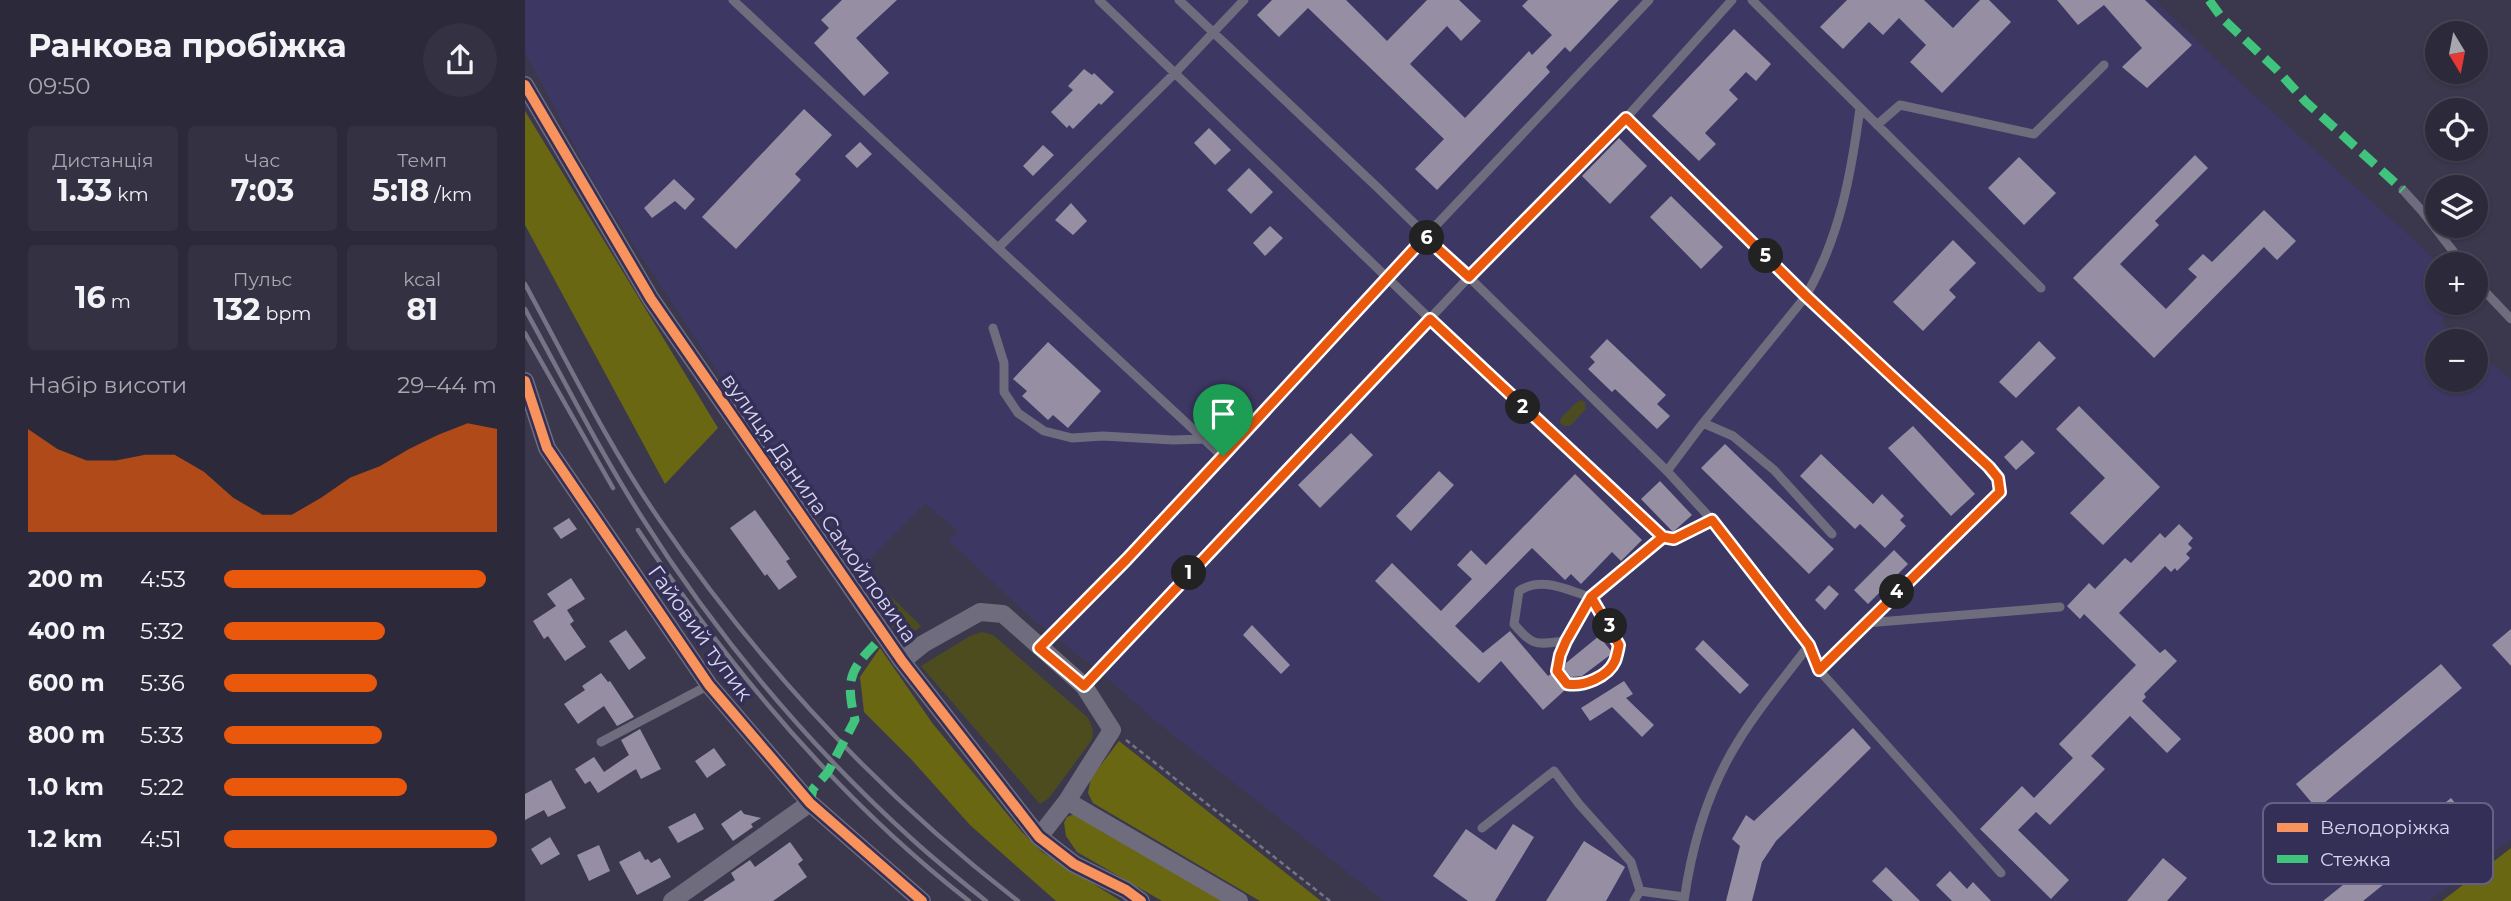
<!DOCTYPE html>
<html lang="uk">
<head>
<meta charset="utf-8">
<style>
	:root { --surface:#2c2a3a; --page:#343242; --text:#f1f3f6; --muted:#a6a7af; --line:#484654; --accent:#ea580c }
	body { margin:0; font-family:Montserrat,sans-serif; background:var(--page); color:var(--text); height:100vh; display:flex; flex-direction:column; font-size:26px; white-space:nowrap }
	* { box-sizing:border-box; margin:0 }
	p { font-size:23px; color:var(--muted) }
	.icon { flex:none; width:38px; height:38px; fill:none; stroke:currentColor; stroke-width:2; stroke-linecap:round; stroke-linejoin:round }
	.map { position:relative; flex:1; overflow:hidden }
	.details { display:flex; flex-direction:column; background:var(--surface); width:525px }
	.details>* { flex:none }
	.needle { width:46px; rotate:170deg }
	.tools { position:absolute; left:1900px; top:21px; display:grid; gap:14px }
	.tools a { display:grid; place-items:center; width:63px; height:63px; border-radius:50%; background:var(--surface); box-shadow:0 2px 5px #0004,0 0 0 2px var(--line); font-size:35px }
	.pin { position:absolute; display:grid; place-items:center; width:60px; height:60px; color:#fff; margin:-72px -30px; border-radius:50% 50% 50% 0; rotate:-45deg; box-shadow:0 0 7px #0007 }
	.pin .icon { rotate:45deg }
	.km { position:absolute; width:35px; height:35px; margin:-18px; border-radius:50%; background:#222; color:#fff; font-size:19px; line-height:35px; text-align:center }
	.round { display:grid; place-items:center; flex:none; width:74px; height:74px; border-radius:37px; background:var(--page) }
	.head { display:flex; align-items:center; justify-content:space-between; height:119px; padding:0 28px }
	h1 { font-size:32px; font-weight:700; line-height:52px }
	.metrics { display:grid; grid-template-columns:repeat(3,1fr); gap:10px; height:119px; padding:7px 28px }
	.metrics div { display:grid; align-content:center; border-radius:7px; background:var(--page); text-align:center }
	.metrics b { font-size:30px; font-weight:700 }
	.metrics small { font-size:19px; font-weight:400 }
	.metrics p { font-size:19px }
	.chart { height:196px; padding:14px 28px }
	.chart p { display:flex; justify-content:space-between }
	.chart svg { width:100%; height:126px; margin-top:7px; fill:var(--accent); opacity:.7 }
	ul { padding:0 28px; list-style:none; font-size:23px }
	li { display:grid; grid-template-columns:112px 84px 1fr; align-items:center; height:52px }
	li i { height:18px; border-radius:9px; background:var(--accent) }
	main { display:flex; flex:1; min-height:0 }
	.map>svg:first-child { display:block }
	.built { fill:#3d3763 }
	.green { fill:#4d4c1f }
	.forest { fill:#696712 }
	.building { fill:#968fa3 }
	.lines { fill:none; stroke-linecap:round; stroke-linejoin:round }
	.path { stroke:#767584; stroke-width:2.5; stroke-dasharray:5 3.5; stroke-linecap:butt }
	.lane { stroke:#6e6c7d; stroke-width:9 }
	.street { stroke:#6e6c7d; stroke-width:18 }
	.rail { stroke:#767484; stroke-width:4.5 }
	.quiet { stroke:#40c37c; stroke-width:9; stroke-dasharray:18 9; stroke-linecap:butt }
	.cycleway-casing { stroke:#342f57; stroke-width:15 }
	.cycleway { stroke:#f8935d; stroke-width:10 }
	.route-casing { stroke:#fff; stroke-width:14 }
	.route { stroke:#ea580c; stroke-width:9 }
	.labels { text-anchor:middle; stroke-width:7; stroke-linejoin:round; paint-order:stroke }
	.street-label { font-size:21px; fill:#d7d6ef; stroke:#342f57 }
	.key { fill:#342f57; stroke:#656185; stroke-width:2 }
	.key-label { font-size:19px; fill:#d7d6ef }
</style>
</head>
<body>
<main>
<section class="details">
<div class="head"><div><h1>Ранкова пробіжка</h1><p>09:50</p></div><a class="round"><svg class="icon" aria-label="share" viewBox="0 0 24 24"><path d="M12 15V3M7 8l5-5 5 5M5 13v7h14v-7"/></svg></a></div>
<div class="metrics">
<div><p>Дистанція</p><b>1.33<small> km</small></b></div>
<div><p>Час</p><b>7:03</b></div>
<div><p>Темп</p><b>5:18<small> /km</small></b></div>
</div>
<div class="metrics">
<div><b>16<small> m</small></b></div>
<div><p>Пульс</p><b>132<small> bpm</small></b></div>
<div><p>kcal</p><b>81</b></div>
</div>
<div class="chart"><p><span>Набір висоти</span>29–44 m</p>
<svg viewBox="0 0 160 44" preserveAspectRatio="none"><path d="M0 44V8L10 15L20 19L30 19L40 17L50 17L60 23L70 32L80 38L90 38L100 32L110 25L120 21L130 15L140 10L150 6L160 8V44z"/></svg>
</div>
<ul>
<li><b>200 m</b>4:53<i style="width:96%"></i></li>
<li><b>400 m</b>5:32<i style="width:59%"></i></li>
<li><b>600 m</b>5:36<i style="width:56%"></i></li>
<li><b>800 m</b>5:33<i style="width:58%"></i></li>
<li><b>1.0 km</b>5:22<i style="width:67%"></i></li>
<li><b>1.2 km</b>4:51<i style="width:100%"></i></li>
</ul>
</section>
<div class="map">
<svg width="1986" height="901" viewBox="0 0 1986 901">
	<rect width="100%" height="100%" fill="#3b384e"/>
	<path class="built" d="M0 0H1630L1708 76 1913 262V303H1927L1916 323 1938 341H1913V380H1951V351L1986 379V839L1904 901H859L628 719 586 681 511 622 424 541 433 531 400 503 342 562 288 504 282 508 74 192 0 52Z"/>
	<path class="green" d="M1056 400 1060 402 1061 409 1045 426H1039L1035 423 1036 418 1052 402Z
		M351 582 396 626C371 651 356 607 345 588Z
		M457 632 468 635 563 718C567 726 570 733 566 741L524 798 515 804 396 666 445 636Z"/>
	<path class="forest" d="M0 111 193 428 140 484 0 225Z
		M355 648 408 724 497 832 517 852 596 901H531L445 825 386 759 339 712 335 677Z
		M594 741 796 901H735L568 803 563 793 566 778Z
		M549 814 698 901H637L552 852 541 836 539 823 542 817Z
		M1986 848V901H1917Z"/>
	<path class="building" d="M317 0H372L331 38 364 73 339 96 289 43 304 28 296 20Z
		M747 0H821L862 41 902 0H934L956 21 936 41 922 26 885 64 940 118 1004 51 1007 55 1027 35 997 6 1003 0H1094L1045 52 1040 47 1021 67 1025 72 912 190 890 169 919 139 783 8 754 37 732 15Z
		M1322 0H1399L1428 28 1455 0H1464L1486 22 1417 93 1385 62 1401 45 1374 18 1358 35 1344 22 1318 49 1295 27Z
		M1532 0H1620L1667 45 1622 88 1597 67 1617 48 1579 5 1553 25Z
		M1209 29 1246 64 1231 81 1221 72 1204 90 1213 99 1180 133 1191 144 1174 161 1127 116Z
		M559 69 567 75 569 73 589 92 576 105 574 103 548 129 544 125 542 128 526 112 548 90 543 86Z
		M279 109 307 135 270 174 276 180 211 249 177 217Z
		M684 128 706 150 690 165 669 143Z
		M1094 138 1122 166 1085 204 1057 176Z
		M335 142 347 154 332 168 320 156Z
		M518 145 529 155 508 176 498 166Z
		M1670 155 1683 168 1630 221 1634 225 1595 264 1641 309 1672 277 1663 269 1678 254 1687 262 1739 210 1771 241 1752 260 1739 247 1629 358 1548 278Z
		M1494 157 1531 193 1499 225 1463 188Z
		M724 168 748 192 726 214 702 190Z
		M149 179 170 199 160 210 150 201 127 218 119 208Z
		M1146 196 1198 247 1176 269 1125 217Z
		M546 203 562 221 548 235 530 220Z
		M745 226 758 238 740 256 728 243Z
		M1428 240 1451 263 1424 290 1431 297 1398 331 1368 302Z
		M1082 339 1141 395 1132 404 1145 416 1132 429 1090 389 1087 392 1063 369 1070 362 1065 357Z
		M1514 341 1531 358 1491 398 1474 382Z
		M523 342 576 391 543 428 528 415 523 420 497 396 502 391 488 379Z
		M1554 406 1635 487 1578 545 1545 513 1580 478 1531 429Z
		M1388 426 1450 494 1426 516 1363 448Z
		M826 433 848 455 795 508 773 485Z
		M1497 440 1510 453 1491 470 1479 457Z
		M1200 444 1309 549 1284 574 1176 468Z
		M1296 454 1348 504 1357 494 1379 516 1375 520 1381 526 1360 548 1335 524 1330 529 1275 476Z
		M914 471 929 485 886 531 871 516Z
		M1050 474 1117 540 1096 561 1087 552 1056 584 1046 574 1040 580 1007 548 930 626 958 653 985 631 1023 676 1026 674 1040 690 1018 710 976 661 954 683 850 581 867 563 916 611 947 579 932 565 946 550 961 565Z
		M1135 481 1167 515 1148 532 1116 499Z
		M230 510 265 559 261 561 272 577 254 590 242 574 240 576 205 528Z
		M44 518 52 529 36 539 28 528Z
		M1654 524 1668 538 1663 544 1667 548 1661 554 1665 558 1652 571 1650 568 1646 572 1640 566 1594 613 1635 653 1640 649 1652 661 1619 694 1621 697 1617 701 1656 739 1642 753 1605 716 1566 756 1580 769 1525 825 1511 812 1493 830 1544 880 1526 899 1455 829 1497 786 1509 798 1548 758 1534 744 1611 665 1559 614 1555 619 1542 606 1564 583 1570 589 1600 558 1606 563 1635 533 1640 538Z
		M1369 550 1383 564 1343 604 1329 590Z
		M46 578 60 599 42 610 49 621 45 624 61 647 40 661 23 636 19 639 8 621 31 606 22 594Z
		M1304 585 1314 594 1300 610 1290 600Z
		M727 625 765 665 756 674 718 635Z
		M1986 629V666L1967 645Z
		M101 630 121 658 104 670 84 641Z
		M1074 636 1086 651 1085 655 1057 676 1046 677 1039 669 1041 663Z
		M1178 640 1224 685 1215 694 1170 649Z
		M1916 664 1937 688 1792 809 1771 784Z
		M76 673 83 682 85 681 109 717 92 726 79 706 53 724 39 704 60 690 57 686Z
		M1099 681 1108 694 1101 698 1129 725 1117 737 1087 707 1065 721 1056 708Z
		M1328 728 1346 748 1251 841 1237 862 1227 901H1201L1215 846 1207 839 1221 815 1229 821Z
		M115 729 136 769 116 779 111 769 73 793 65 781 60 784 50 769 69 757 79 772 104 755 96 740Z
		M189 748 201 765 182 778 170 761Z
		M26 780 41 808 23 817 19 810 0 820V794Z
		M1926 798 1942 817 1904 848 1920 868 1900 884 1884 864 1838 901H1798Z
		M216 810 219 814 236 818 226 824 228 827 208 841 196 824Z
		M170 813 179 829 153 843 143 827Z
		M988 824 1009 837 970 901H943L908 876 941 829 971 850Z
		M25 837 35 854 16 865 6 849Z
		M1059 841 1100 867 1081 901H1021Z
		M265 842 278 860 273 864 282 877 248 901H178L210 880 206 873 225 860 230 867Z
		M74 845 85 871 64 881 52 855Z
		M115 851 120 860 123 859 126 863 135 858 146 877 112 895 94 862Z
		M1638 858 1662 878 1642 901H1602Z
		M1361 867 1395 901H1368L1347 881Z
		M1425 871 1442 889 1448 882 1466 901H1427L1411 885Z"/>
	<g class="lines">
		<path class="path" d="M601 740 805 901"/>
		<path class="lane" d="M208 0 473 248 650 73 719 0
			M574 0 905 319 1138 537 1149 539 1187 520
			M654 0 853 188 1142 471 1187 520 1284 645 1294 670 1476 873
			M1227 0 1516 288
			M1101 118 1281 296 1473 478 1475 492 1294 670
			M1352 125 1375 105 1509 134 1579 65
			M1878 190 1897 211 1938 264
			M473 248 697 456
			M1951 282 1986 319
			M468 328 479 363V392L493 413 519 431 547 438 578 436 648 440 679 439
			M1178 423 1208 436 1249 470 1307 534
			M1142 471 1178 423 1281 296C1315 236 1326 175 1335 108
			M1341 623 1535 607
			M1041 641 1035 655 1032 671 1042 684C1058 687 1083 678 1090 661 1092 656 1093 650 1094 644L1066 597 1041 641C1012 644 1009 648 989 624L994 591C1017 576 1041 590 1066 597L1138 537
			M514 648 602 559 900 237 1124 0
			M559 686 944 277 1101 118 1207 0
			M76 742 184 685
			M957 828 1029 771 1054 804 1106 862 1115 891
			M1109 901 1115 891 1159 897
			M1159 901C1167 844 1183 789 1214 740 1234 707 1261 676 1284 645"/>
		<path class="street" d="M0 85 126 299 377 661 514 837 549 864 601 890 616 901
			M0 381 22 448 184 685 285 803 397 901
			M377 661 398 644 455 612 478 614 559 686 587 730 542 801
			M514 837 542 801 714 901
			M147 901 285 803"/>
		<path class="rail" d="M0 284C43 363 83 445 134 519 234 665 353 793 493 901
			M0 309C38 378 74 450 116 516 191 635 284 746 388 840 411 861 436 881 461 901
			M0 333 88 488
			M113 530C204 668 313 799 444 901"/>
		<path class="quiet" d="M1684 0 1697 18 1751 69 1781 102 1878 190
			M285 803 288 789 303 772 330 720C319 674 327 668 359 635"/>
		<g class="cycleway-casing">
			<path id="cycleway" d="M0 85 126 299 377 661 514 837 549 864 601 890 616 901
				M0 381 22 448 184 685 285 803 397 901"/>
		</g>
		<use href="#cycleway" class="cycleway"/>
	</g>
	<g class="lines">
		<g class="route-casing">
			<path id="route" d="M698 456 602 559 514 648 559 686 905 319 1138 537 1066 597 1041 641 1035 655 1032 671 1042 684C1058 687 1083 677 1090 661 1092 656 1093 650 1094 645L1066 597 1138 537 1149 539 1187 520 1284 645 1294 670 1475 492 1473 478 1464 467 1281 296 1101 118 944 277 900 237 698 456"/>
		</g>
		<use href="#route" class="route"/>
	</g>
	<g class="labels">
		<g class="street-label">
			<text transform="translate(294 508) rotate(55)" y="7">вулиця Данила Самойловича</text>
			<text transform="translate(175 633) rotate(54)" y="7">Гайовий тупик</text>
		</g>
	</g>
	<rect x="1738" y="803" width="230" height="81" rx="10" class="key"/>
	<rect x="1752" y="823" width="31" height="9" fill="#f8935d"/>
	<rect x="1752" y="855" width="31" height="8" fill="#40c37c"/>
	<g class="key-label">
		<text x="1795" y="834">Велодоріжка</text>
		<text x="1795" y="866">Стежка</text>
	</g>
</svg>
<div class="tools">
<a><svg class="needle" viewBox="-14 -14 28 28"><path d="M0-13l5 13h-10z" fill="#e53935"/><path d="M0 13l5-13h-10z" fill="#a6a7af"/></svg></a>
<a><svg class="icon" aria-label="locate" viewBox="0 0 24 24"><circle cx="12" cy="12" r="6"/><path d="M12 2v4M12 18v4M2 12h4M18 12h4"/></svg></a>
<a><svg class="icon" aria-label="layers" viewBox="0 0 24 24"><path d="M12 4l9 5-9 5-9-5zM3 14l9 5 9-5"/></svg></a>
<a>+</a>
<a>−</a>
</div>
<div class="pin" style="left:698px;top:456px;background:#1e9e55"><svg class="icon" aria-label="arrive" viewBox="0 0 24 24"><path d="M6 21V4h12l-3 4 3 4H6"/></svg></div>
<b class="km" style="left:664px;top:573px">1</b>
<b class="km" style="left:998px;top:407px">2</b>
<b class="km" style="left:1085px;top:626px">3</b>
<b class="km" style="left:1372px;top:592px">4</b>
<b class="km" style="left:1241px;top:256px">5</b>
<b class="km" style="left:902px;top:238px">6</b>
</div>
</main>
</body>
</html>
